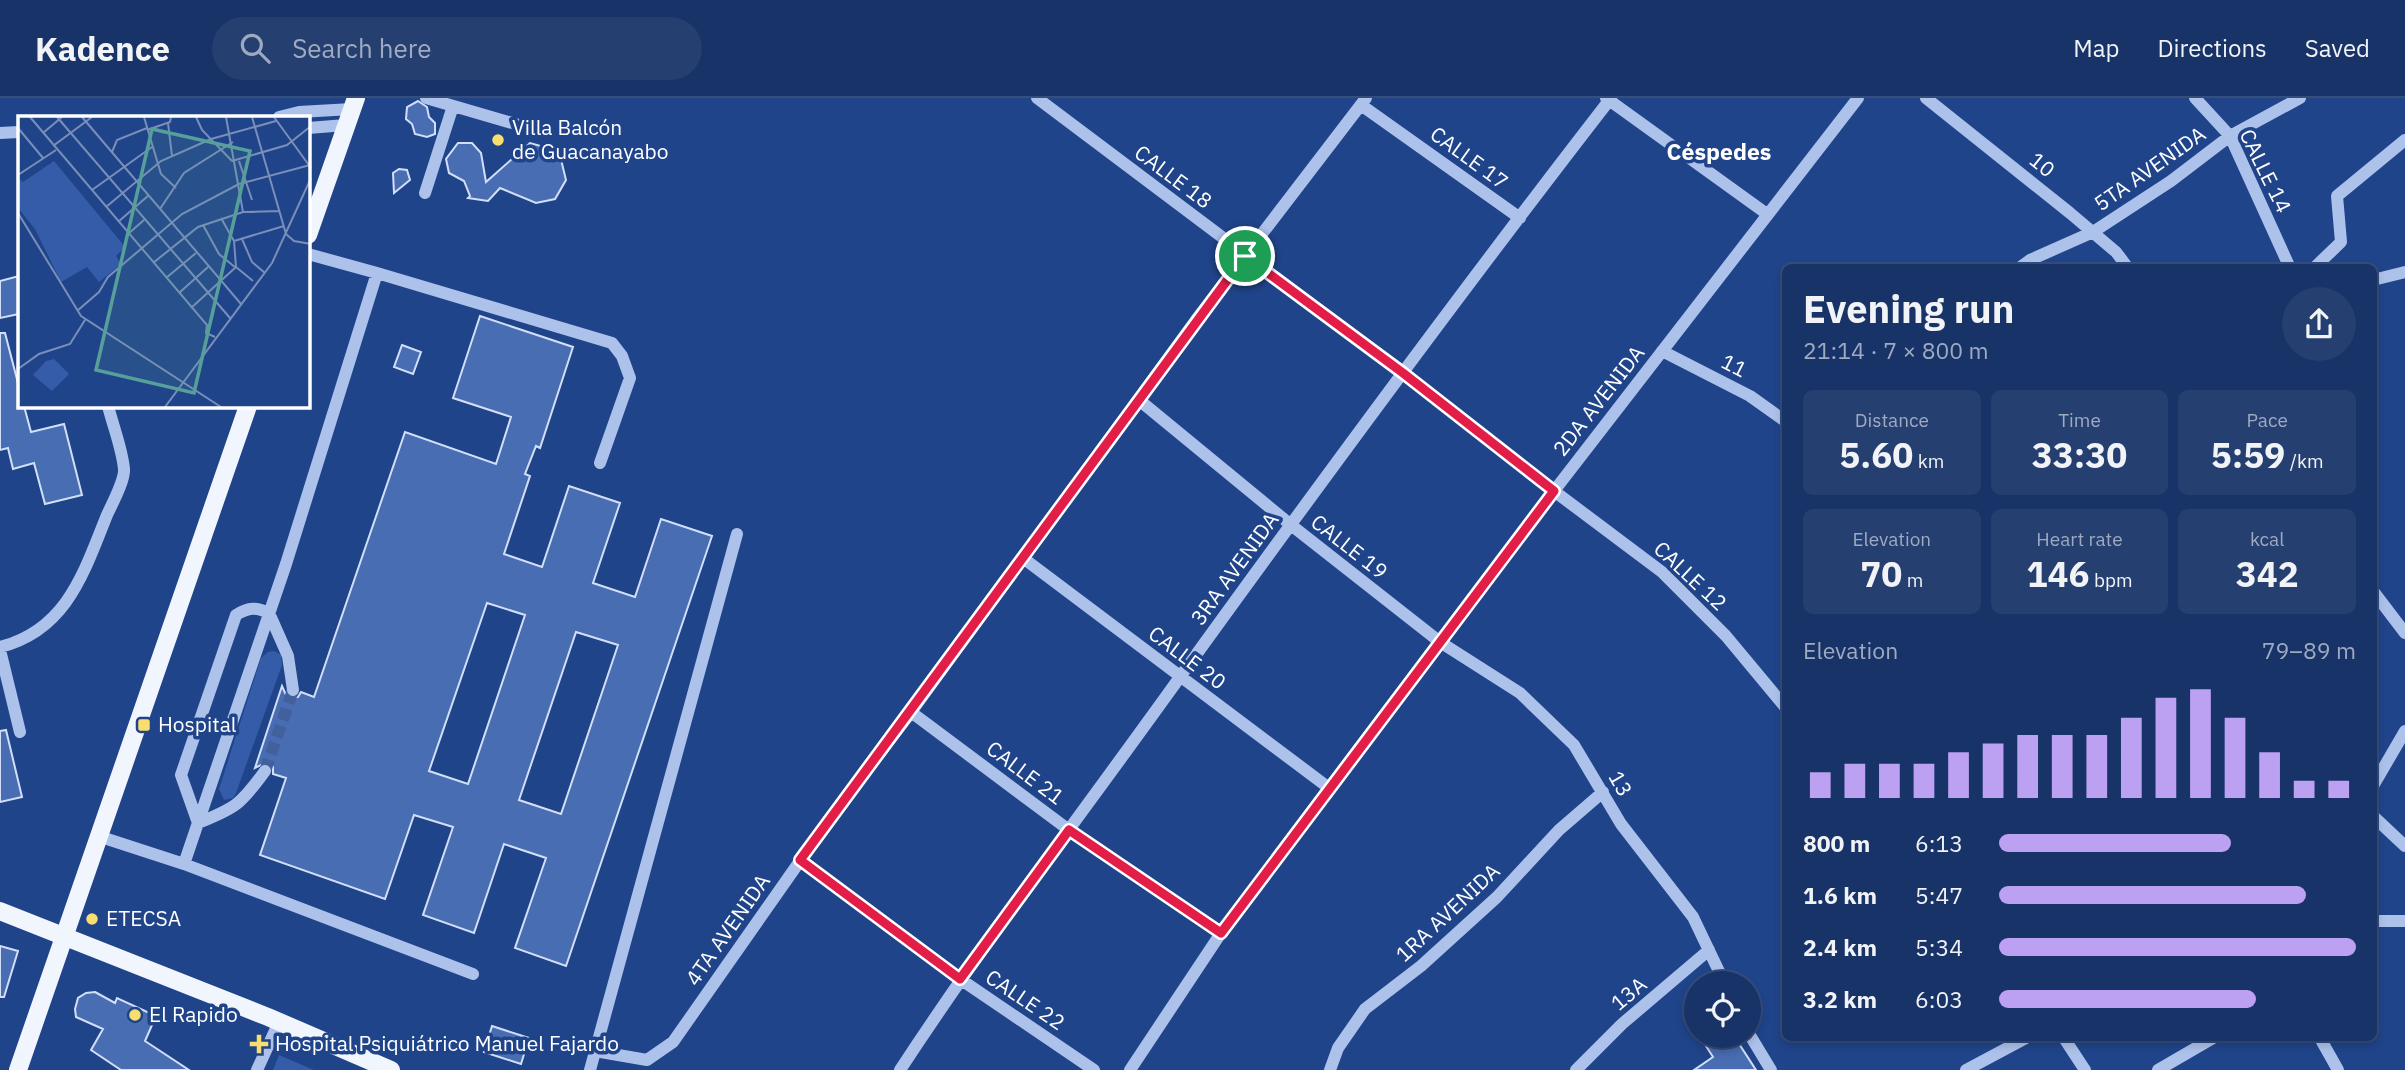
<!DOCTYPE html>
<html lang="en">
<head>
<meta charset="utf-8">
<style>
	:root { --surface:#183368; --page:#253f71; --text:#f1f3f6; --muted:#9faac0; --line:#364e7c; --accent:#bca0f2 }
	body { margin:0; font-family:"IBM Plex Sans",sans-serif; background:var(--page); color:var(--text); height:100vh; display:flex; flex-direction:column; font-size:26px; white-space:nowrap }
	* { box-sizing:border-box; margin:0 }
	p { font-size:23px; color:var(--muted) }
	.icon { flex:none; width:38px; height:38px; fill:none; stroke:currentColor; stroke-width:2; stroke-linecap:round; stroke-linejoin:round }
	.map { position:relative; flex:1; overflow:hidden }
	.drawer { position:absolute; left:1782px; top:166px; width:595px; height:777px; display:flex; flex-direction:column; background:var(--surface); border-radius:10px; box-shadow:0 4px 10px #0003,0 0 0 2px var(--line) }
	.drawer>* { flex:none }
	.buttons { position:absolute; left:1684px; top:873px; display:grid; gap:14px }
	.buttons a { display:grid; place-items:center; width:77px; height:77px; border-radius:50%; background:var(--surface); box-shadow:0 4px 10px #0003,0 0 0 2px var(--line); font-size:35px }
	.pin { position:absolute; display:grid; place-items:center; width:60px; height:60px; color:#fff; margin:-30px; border:4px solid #fff; border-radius:50%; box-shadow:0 2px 7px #0007 }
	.round { display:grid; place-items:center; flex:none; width:74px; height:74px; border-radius:37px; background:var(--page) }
	.summary { display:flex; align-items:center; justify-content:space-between; height:119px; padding:0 21px }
	h1 { font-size:38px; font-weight:800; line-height:52px }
	.stats { display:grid; grid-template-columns:repeat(3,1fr); gap:10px; height:119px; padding:7px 21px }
	.stats div { display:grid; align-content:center; border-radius:10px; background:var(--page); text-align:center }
	.stats b { font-size:35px; font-weight:800 }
	.stats small { font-size:19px; font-weight:400 }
	.stats p { font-size:19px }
	.chart { height:196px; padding:14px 21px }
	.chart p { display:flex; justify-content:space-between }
	.chart svg { width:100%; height:126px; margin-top:7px; stroke:var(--accent); stroke-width:6 }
	ul { padding:0 21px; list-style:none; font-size:23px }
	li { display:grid; grid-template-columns:112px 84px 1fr; align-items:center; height:52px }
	li i { height:18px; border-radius:9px; background:var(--accent) }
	header { display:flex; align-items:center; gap:42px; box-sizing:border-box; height:98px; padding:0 35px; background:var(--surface); border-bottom:2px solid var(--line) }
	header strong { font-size:33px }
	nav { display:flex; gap:38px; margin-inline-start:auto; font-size:24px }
	.search { width:490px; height:63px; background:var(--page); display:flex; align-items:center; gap:18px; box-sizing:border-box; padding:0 24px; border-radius:38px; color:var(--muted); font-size:26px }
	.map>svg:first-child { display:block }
	.green { fill:#345ca8 }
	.building { fill:#496db2; stroke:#d2dff8; stroke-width:2; fill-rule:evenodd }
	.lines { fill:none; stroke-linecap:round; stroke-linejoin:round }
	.minor-tunnel { stroke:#41609c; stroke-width:12; stroke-dasharray:12 6; stroke-linecap:butt }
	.minor { stroke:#adc2eb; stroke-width:12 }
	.major { stroke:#f1f5fe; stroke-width:18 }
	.route-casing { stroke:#fff; stroke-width:14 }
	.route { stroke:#e11d48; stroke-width:9 }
	.poi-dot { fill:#f8de6e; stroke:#20448a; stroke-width:2.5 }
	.labels { text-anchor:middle; stroke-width:7; stroke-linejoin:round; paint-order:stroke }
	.poi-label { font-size:21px; fill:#fff; stroke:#20448a; text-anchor:start }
	.street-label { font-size:21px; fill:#fff; stroke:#20448a }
	.neighbourhood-label { font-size:23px; font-weight:bold; fill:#fff; stroke:#20448a }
	.inset-road { fill:none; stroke:#798fb9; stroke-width:2 }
	.view { fill:#579f9a; fill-opacity:0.15; stroke:#579f9a; stroke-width:3.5 }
	.inset-edge { fill:none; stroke:#fff; stroke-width:3.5 }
</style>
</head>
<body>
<header>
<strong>Kadence</strong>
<div class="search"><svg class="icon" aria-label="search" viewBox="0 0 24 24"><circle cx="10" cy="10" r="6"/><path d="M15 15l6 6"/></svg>Search here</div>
<nav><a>Map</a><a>Directions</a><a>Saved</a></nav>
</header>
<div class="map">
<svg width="2405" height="972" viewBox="0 0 2405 972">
	<rect width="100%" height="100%" fill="#20448a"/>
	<path class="green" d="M274 553 281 557 282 567 236 695 233 700 224 702 219 691 261 560 268 554Z
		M279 957 314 972H273Z"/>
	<path class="building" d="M418 3 427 9 429 19 435 25V36L427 39 415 36 412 26 406 21 407 9Z
		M458 45H472L481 55 486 84 530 45 559 53 566 82 555 101 536 105 500 90 488 103 468 100 470 98 464 83 449 75 446 61Z
		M399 71 407 72 410 82 394 95 393 75Z
		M19 178V216L0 220V183Z
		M480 218 573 249 540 350 536 348 525 376 530 378 504 456 542 469 569 388 620 405 593 485 635 499 661 421 712 438 566 868 515 850 546 760 504 746 474 835 423 817 453 729 414 717 385 801 260 757 286 680 273 676V669L267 664 255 670 282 588 286 597 290 600 298 599 301 594 314 599 405 334 496 366 511 319 453 300ZM487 505 525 517 468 686 429 673ZM576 534 618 547 561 716 519 702Z
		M0 235H5L19 289V308H24L31 334 64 326 82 397 45 406 34 365 13 371 8 350 0 352Z
		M402 247 421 254 413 276 394 269Z
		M6 632 22 699 0 704V633Z
		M0 848 18 853 4 899H0Z
		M95 894 115 905 117 900 156 918 145 943 189 972H121L91 952 103 931 76 919 75 911 78 900 86 895Z
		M492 928 529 940 521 966 484 954Z
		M1720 938H1734L1756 972H1694L1713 959 1706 948Z"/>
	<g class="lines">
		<path class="minor-tunnel" d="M265 673 293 592"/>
		<path class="minor" d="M426 0 536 32
			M1037 0 1403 275 1554 393 1662 474 1726 538 1785 609
			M1606 0 1767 116
			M1926 0 2070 115 2116 154 2128 170
			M2195 0 2230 38 2290 170
			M1361 7 1520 120
			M279 19 299 14 352 11
			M308 30 346 27
			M0 35 19 34
			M425 95 453 8
			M308 156 377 175 612 245 622 258 630 280 600 365
			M2019 170 2030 162 2093 134 2171 83 2230 38 2300 0
			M2314 170 2341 144 2337 98 2405 42
			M2373 182 2405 174
			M1662 253 1750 298 1785 323
			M1139 302 1291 427 1440 544 1520 595 1574 647 1621 726 1693 819 1725 886
			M1023 460 1329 690
			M2373 493 2405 535
			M0 549C67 532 84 474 107 417 112 406 125 382 124 371 122 350 113 328 108 308
			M0 552 20 634
			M911 614 1069 732 1221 835
			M265 673C241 706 236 710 198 725L181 677 236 517C249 509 256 509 269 515L288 558 293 592
			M2373 688 2405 633
			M2373 718 2405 748
			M98 738 184 766 473 876
			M800 762 960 881 1094 972
			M184 766 286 466 377 175
			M2373 823H2405
			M1748 934 1771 972
			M2064 940 2085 972
			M2320 940 2338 972
			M595 953 647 962 673 944 828 723 911 614 1196 222 1366 0
			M257 972 279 924
			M590 972 737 436
			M900 972C984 844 1077 722 1167 597 1312 396 1459 196 1611 0
			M1130 972 1221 835 1329 690 1554 393 1858 0
			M1330 972 1338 950 1365 911 1421 868 1497 799 1559 732 1603 694
			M1576 972 1622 926 1709 852
			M1966 972 2026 940
			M2158 972 2213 940"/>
		<path class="major" d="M308 137 356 0
			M0 813 268 919 391 972
			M18 972 248 308"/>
	</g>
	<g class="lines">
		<g class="route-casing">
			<path id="route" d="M1245 158 1403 275 1554 393 1221 835 1069 732 960 881 800 762Z"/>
		</g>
		<use href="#route" class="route"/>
	</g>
	<g class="poi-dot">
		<circle cx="498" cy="42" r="7"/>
		<rect x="137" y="620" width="14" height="14" rx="3.5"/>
		<circle cx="92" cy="821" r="7"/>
		<circle cx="135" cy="917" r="7"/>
		<path d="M255.5 935.5h7v7h7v7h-7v7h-7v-7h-7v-7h7z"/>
	</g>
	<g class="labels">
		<g class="poi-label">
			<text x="512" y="37">Villa Balcón<tspan x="512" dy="24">de Guacanayabo</tspan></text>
			<text x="158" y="634">Hospital</text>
			<text x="106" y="828">ETECSA</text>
			<text x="149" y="924">El Rapido</text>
			<text x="275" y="953">Hospital Psiquiátrico Manuel Fajardo</text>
		</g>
		<g class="street-label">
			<text transform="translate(1469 60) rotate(36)" y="7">CALLE 17</text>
			<text transform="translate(2042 67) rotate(39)" y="7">10</text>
			<text transform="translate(2150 71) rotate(-35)" y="7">5TA AVENIDA</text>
			<text transform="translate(2265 73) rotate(64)" y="7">CALLE 14</text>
			<text transform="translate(1173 79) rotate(37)" y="7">CALLE 18</text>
			<text transform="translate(1734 268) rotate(27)" y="7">11</text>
			<text transform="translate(1599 303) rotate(-52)" y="7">2DA AVENIDA</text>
			<text transform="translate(1349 449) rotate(38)" y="7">CALLE 19</text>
			<text transform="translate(1235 471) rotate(-54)" y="7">3RA AVENIDA</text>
			<text transform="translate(1690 478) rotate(43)" y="7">CALLE 12</text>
			<text transform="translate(1187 560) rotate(37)" y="7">CALLE 20</text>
			<text transform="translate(1025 675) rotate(37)" y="7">CALLE 21</text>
			<text transform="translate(1620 686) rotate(60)" y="7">13</text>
			<text transform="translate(1448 815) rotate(-43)" y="7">1RA AVENIDA</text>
			<text transform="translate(728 832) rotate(-55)" y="7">4TA AVENIDA</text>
			<text transform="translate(1629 896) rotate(-40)" y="7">13A</text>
			<text transform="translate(1025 902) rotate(34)" y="7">CALLE 22</text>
		</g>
		<g class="neighbourhood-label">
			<text x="1719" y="62">Céspedes</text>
		</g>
	</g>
	<g transform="translate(18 18)">
		<rect width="292" height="292" fill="#20448a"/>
		<path d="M36 45 107 131 98 140 103 148 81 166 69 151 43 166 17 113 0 92V62L5 66ZM36 243 51 258 34 275 15 259 28 245Z" fill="#345ca8"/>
		<path class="inset-road" d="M12 1 189 209 188 217 197 221M39 1 212 202M64 1 223 188M126 1 143 58 158 72M178 1 184 14 214 45M208 1 225 96M234 1 268 118 276 125 293 128M256 1 293 52M150 7 154 40M0 12 25 42M129 14 152 6 153 1M25 17 44 1M35 30 74 1M94 36 99 24 129 12M214 45 269 29 293 10M221 45 234 84M0 59 38 34M74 74 134 31M88 91 143 45 193 23 258 5M142 93 166 57 215 26M0 97 63 200 203 291M203 102 216 125 218 151M100 106 131 79M185 109 201 138 218 152M110 118 126 104M224 123 234 146 247 157M216 125 266 110M135 147 180 111 225 96 262 95M218 151 235 165M148 162 178 137M161 177 190 151M173 192 218 151M59 195 81 176 90 161 164 98 221 68 292 49M0 253 21 238 52 228 67 204M147 291 254 147 293 62"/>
		<path class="view" d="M134 13 232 35 176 277 78 254Z"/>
		<rect width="292" height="292" class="inset-edge"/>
	</g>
</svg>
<div class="buttons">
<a><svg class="icon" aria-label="locate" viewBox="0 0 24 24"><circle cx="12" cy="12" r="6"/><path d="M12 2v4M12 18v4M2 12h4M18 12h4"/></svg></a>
</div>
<div class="pin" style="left:1245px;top:158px;background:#1e9e55"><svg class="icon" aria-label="arrive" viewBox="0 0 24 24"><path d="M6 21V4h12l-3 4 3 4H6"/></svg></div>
<section class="drawer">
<div class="summary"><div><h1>Evening run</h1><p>21:14 · 7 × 800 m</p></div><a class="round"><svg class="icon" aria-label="share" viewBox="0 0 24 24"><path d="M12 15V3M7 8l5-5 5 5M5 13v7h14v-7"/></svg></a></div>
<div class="stats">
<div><p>Distance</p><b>5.60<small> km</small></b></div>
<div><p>Time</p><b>33:30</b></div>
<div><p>Pace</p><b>5:59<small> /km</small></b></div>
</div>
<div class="stats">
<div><p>Elevation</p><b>70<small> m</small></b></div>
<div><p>Heart rate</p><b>146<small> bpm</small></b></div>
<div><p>kcal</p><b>342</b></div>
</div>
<div class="chart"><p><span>Elevation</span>79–89 m</p>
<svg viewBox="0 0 160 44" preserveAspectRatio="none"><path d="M5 44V35M15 44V32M25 44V32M35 44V32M45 44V28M55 44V25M65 44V22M75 44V22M85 44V22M95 44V16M105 44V9M115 44V6M125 44V16M135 44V28M145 44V38M155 44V38"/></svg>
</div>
<ul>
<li><b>800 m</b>6:13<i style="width:65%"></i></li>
<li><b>1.6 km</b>5:47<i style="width:86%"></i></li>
<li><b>2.4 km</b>5:34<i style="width:100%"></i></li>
<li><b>3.2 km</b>6:03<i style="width:72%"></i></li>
</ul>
</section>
</div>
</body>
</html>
